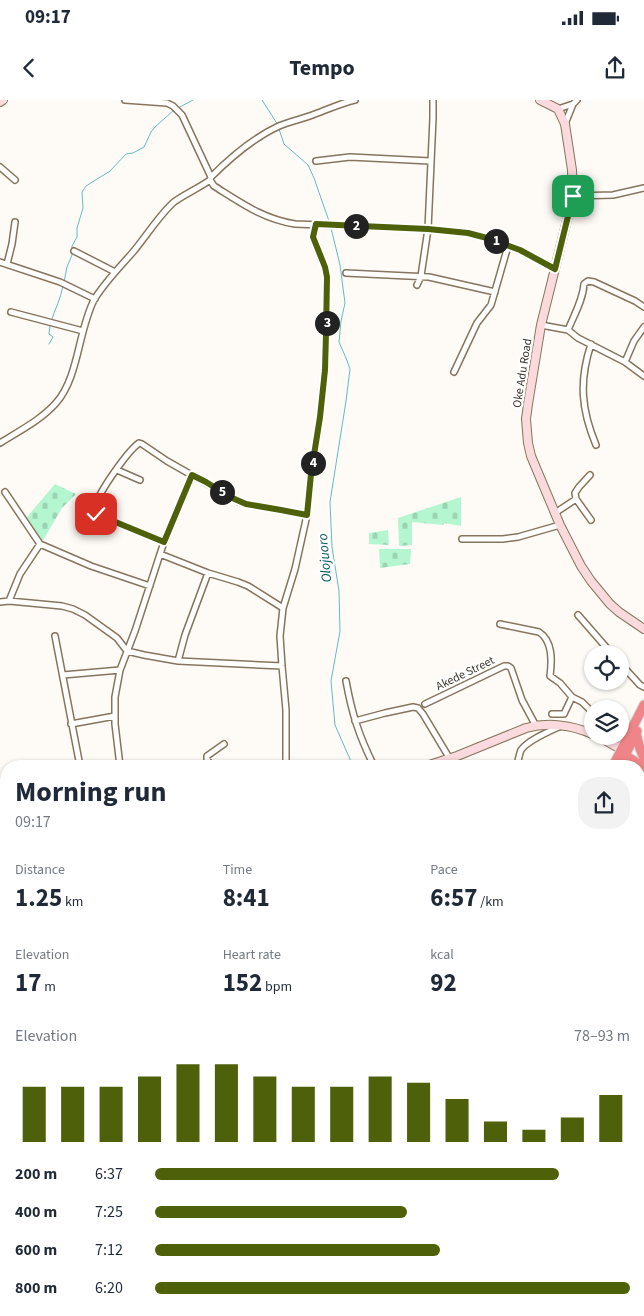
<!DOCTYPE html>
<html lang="en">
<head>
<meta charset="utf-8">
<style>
	:root { --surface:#fff; --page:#f2f2f3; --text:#1f2937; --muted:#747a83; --accent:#4e610a }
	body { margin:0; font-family:"Source Sans 3",sans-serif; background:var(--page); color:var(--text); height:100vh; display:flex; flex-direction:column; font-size:19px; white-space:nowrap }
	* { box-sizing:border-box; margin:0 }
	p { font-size:16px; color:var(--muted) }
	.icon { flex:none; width:28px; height:28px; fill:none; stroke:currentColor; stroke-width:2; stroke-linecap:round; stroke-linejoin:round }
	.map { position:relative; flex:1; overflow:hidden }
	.drawer { position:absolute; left:0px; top:660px; width:645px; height:556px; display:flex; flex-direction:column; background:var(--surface); border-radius:20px 20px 0 0; box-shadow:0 1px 4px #0004 }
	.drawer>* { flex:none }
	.controls { position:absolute; left:584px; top:545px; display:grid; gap:10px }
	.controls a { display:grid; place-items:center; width:45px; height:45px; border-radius:50%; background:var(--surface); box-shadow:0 1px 4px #0004; font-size:25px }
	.pin { position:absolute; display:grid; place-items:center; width:42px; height:42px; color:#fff; margin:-21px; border-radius:10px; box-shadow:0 2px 8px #0006 }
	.km { position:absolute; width:25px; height:25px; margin:-12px; border-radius:50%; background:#222; color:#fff; font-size:14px; line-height:25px; text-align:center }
	.round { display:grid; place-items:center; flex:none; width:52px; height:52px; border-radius:20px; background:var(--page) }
	.summary { display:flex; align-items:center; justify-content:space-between; height:85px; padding:0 15px }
	h1 { font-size:28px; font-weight:700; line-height:38px }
	.stats { display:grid; grid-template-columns:repeat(3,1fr); gap:8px; height:85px; padding:5px 15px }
	.stats div { display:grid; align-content:center }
	.stats b { font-size:25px; font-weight:700 }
	.stats small { font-size:14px; font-weight:400 }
	.stats p { font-size:14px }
	.chart { height:140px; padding:10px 15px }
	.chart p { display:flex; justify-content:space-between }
	.chart svg { width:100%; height:90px; margin-top:5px; stroke:var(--accent); stroke-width:6 }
	ul { padding:0 15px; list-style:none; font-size:16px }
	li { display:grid; grid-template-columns:80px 60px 1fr; align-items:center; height:38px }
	li i { height:12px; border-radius:6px; background:var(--accent) }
	.status { display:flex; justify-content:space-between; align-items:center; height:35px; padding:0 25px; background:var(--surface); direction:ltr }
	.status svg { height:14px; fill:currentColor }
	header { display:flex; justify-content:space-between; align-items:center; height:65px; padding:0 15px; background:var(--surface); font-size:22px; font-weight:700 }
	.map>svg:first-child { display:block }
	.cemetery { fill:url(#cemetery-stones) }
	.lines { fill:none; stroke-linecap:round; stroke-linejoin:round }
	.stream { stroke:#61bcc3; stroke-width:1 }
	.street-casing { stroke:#86755e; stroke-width:8 }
	.secondary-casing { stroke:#86755e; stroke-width:10 }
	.primary-casing { stroke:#d8d7d5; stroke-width:10 }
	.highway-casing { stroke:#d8d7d5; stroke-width:11 }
	.street { stroke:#fff; stroke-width:5 }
	.secondary { stroke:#fadadc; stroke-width:8 }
	.primary { stroke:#f6b6b8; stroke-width:8 }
	.highway { stroke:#f08589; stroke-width:9 }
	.route-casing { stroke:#fff; stroke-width:10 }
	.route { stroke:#4e610a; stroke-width:6 }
	.labels { text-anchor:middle; stroke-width:4.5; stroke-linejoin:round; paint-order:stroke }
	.street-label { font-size:12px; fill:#3d362b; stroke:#fff }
	.water-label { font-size:14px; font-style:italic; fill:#02575d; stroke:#fff }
</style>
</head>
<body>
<div class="status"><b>09:17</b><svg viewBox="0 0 49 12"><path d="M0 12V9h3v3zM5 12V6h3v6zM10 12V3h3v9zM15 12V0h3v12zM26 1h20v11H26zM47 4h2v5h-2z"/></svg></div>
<header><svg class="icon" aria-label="back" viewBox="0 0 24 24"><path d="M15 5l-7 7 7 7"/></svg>Tempo<svg class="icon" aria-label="share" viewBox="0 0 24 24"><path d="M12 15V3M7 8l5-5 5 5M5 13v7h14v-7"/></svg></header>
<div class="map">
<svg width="644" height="1216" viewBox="0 0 644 1216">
	<defs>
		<pattern id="cemetery-stones" width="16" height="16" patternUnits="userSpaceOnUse" patternTransform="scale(1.25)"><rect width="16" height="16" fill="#b3f6d0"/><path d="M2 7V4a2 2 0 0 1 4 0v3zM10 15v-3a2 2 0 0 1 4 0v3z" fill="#9bd4b3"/></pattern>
	</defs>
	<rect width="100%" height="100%" fill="#fefaf5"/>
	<path class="cemetery" d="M55 384 76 394 62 408 42 442 27 417Z
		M461 397V426L444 423 443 425 412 422V445L399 446 398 418Z
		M388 430 389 445 369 444V433Z
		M379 449H411L410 464 380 468Z"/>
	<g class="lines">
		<path class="stream" d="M262 0 278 25
			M178 8 193 0
			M279 29 284 44 308 65 314 78 330 124
			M331 128 340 165 345 203 341 221 339 242 346 258 350 269 346 301 330 402 332 447 339 491 340 531 331 581 335 625 353 666
			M64 182 67 167 72 155V146L77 137V128L83 108 82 92 86 86 110 71 126 54 133 53 144 47 151 32 155 27 174 10
			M51 222C55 209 61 198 63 186
			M49 244 53 237 49 234 50 226"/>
		<g class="street-casing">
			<path id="street" d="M125 0 167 3 173 6 182 15 211 77
				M558 9 573 4
				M565 24 573 4 577 0
				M316 61 350 57 430 61
				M0 67 15 80
				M210 80 214 86C241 103 263 119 295 124L428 129 468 133 487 138 520 150 555 169
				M573 96 613 95 644 88
				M74 151 115 172
				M0 162 60 182 95 199
				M7 164 12 144 15 122
				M346 173 429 177 495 192
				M417 185 421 176 428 129 433 18V0
				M11 212 83 231
				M541 225 568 230 578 238 625 262 644 276
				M568 230C574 215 583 200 584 184L588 181 594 182 635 201 644 207
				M591 244C579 281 581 309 596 345
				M625 262 634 241 644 227
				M454 272 477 223 491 205 508 146
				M0 343C19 331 41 320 56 303 79 277 78 231 94 200 104 183 120 167 133 152 145 138 160 114 174 102 185 94 199 88 210 80L211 77C231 57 253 38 279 26 290 21 303 19 315 14 329 9 341 3 355 0
				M117 370 140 380
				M590 375 579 387 575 393 576 399 591 420
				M5 392 40 444 91 466 150 486
				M555 413 576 399
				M462 439H503L518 437 560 425
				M164 442 96 414C95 411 94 410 95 407 98 393 127 352 139 343L142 344 167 361 239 402 246 404 281 410 307 415
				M160 454 208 473 238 482 248 486 283 508
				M9 501 20 474 40 444
				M0 502 9 501 41 504 62 506 73 509 85 515 117 538 127 551 144 555 178 561 282 566
				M578 515 612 554
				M500 524 539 532C553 541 552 561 550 576L560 583 572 597 582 602 592 612
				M55 536 80 666
				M178 561 185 535 208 473
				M620 563 640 585 644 587
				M63 575 120 570
				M346 581C352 614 359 636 374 666
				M425 604 504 566H508L511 568 522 600 536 626
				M552 614H564L572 597
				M355 621 385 613 413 607 418 608 423 614 450 659
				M71 624 115 616
				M120 666 115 624V597L120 570 135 531 164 442 192 375
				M211 666 207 659V656L224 644
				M286 666V610L282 566 280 536 283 508 295 469 307 415 311 374 320 317 325 270 327 177 325 167 313 137 316 124
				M517 666C518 661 519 655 521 650 528 640 550 631 561 626
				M0 931 6 929
				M0 983 6 1010
				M639 1006 644 1000
				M0 1029 6 1028
				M639 1094H644
				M0 1148 6 1152
				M0 1193 6 1177
				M0 1196 6 1198
				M41 1210 60 1216
				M231 1216 232 1210
				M281 1216 282 1210
				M341 1216 343 1210
				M406 1216 408 1210"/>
		</g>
		<g class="secondary-casing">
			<path id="secondary" d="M540 0 558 9 565 24 572 70 573 96 541 225 528 304 526 319 528 343 531 356 560 425 581 466 591 481 610 504 619 512 644 529
				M0 2 3 0
				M598 636 615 646 623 647
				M426 666 457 656 526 628C548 622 572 625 592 634
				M639 1151 644 1146
				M206 1216 227 1210
				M607 1216 609 1210"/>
		</g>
		<g class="primary-casing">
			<path id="primary" d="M0 752 6 750
				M0 760 6 757"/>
		</g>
		<g class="highway-casing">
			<path id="highway" d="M636 633 640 649 644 658
				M623 654 644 667
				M613 666 644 605
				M620 666 637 631
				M475 1216 476 1210"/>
		</g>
		<use href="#street" class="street"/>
		<use href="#secondary" class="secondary"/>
		<use href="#primary" class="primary"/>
		<use href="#highway" class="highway"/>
	</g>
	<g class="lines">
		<g class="route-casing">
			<path id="route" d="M96 414 164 442 192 375 206 382 230 397 246 404 281 410 307 415 311 374 320 317 325 270 326 233 327 177 325 167 313 137 316 124 428 129 468 133 487 138 520 150 555 169 573 96"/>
		</g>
		<use href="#route" class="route"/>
	</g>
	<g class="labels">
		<g class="street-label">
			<text transform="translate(522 273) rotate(-81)" y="4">Oke Adu Road</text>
			<text transform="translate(465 573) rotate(-26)" y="4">Akede Street</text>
		</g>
		<g class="water-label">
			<text transform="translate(324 458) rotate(-95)" y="5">Olojuoro</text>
		</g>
	</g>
</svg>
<div class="controls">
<a><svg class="icon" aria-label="locate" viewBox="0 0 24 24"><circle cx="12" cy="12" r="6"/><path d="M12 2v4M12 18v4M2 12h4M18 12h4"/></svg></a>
<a><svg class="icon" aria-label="layers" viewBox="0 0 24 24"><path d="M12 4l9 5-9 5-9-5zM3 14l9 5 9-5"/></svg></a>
</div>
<div class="pin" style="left:573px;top:96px;background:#1e9e55"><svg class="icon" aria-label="arrive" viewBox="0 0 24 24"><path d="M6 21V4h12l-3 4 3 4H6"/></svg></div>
<div class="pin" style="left:96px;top:414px;background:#d93025"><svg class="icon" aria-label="check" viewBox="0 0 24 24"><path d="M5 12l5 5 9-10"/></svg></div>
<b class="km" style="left:496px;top:141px">1</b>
<b class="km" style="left:356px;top:126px">2</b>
<b class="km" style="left:327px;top:223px">3</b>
<b class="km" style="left:313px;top:363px">4</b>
<b class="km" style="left:222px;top:392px">5</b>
<section class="drawer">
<div class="summary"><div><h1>Morning run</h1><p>09:17</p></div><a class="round"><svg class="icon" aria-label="share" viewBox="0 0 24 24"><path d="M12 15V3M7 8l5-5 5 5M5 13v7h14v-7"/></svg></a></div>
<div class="stats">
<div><p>Distance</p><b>1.25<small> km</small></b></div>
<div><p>Time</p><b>8:41</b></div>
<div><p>Pace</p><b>6:57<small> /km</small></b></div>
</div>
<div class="stats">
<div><p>Elevation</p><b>17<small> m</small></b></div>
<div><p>Heart rate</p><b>152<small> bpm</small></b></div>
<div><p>kcal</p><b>92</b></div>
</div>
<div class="chart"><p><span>Elevation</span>78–93 m</p>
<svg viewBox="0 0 160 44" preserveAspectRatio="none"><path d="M5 44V17M15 44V17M25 44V17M35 44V12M45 44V6M55 44V6M65 44V12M75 44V17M85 44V17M95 44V12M105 44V15M115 44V23M125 44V34M135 44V38M145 44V32M155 44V21"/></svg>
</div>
<ul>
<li><b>200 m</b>6:37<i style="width:85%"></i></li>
<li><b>400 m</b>7:25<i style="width:53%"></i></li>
<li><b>600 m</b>7:12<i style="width:60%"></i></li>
<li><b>800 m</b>6:20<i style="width:100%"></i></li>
</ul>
</section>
</div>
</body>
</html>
